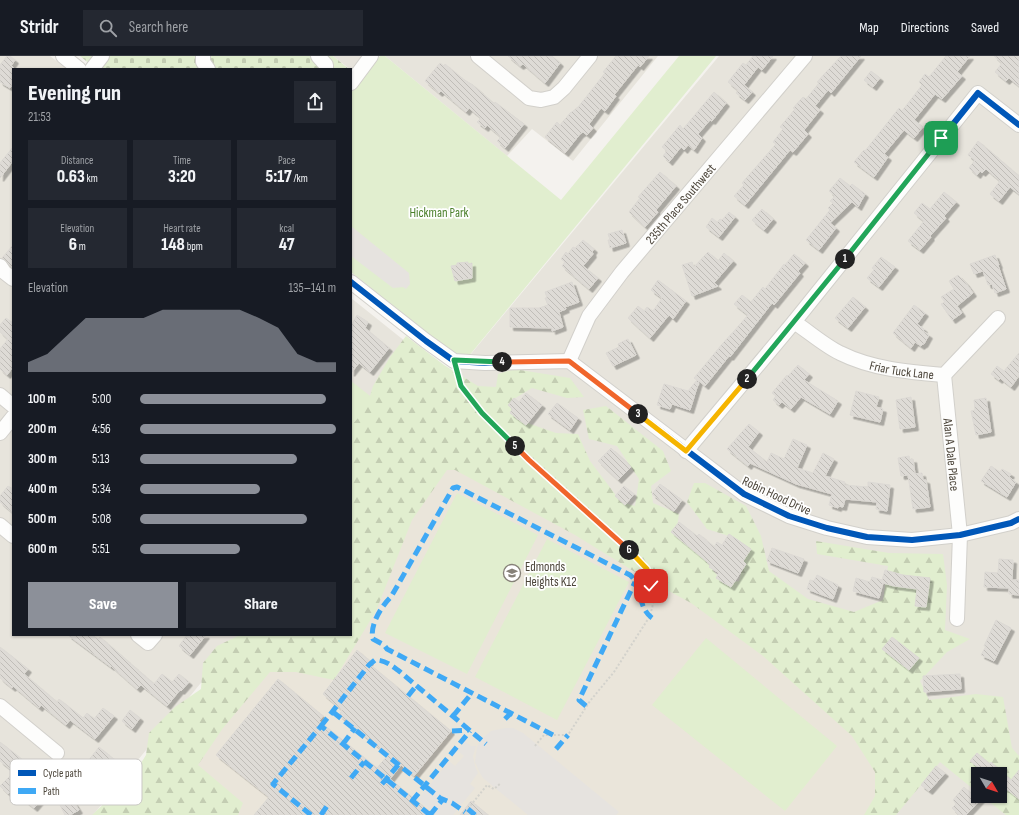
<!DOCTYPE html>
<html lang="en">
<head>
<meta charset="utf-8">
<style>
	:root { --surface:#171b24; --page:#242831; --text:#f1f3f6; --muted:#9ea1a6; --line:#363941; --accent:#8c9099 }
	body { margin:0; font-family:"Sofia Sans Condensed",sans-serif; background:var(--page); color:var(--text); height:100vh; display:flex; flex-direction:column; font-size:15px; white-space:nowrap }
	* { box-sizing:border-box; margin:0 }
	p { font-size:13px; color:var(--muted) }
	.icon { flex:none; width:22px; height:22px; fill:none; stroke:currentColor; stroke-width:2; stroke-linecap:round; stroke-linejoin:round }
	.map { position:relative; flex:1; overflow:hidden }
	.details { position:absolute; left:12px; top:12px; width:340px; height:568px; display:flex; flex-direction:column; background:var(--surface); border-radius:0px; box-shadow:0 1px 3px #0004 }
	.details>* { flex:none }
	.needle { width:26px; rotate:129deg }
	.fabs { position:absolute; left:971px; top:711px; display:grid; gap:8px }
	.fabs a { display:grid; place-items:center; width:36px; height:36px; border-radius:0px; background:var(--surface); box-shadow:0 1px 3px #0004; font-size:20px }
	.pin { position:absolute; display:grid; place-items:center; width:34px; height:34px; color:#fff; margin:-17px; border-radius:8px; box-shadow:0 2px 6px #0006 }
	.km { position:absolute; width:20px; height:20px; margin:-10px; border-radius:50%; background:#222; color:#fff; font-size:11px; line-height:20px; text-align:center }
	.round { display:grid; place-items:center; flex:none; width:42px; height:42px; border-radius:0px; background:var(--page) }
	.head { display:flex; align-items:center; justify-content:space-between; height:68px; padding:0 16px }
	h1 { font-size:22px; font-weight:800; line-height:30px }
	.metrics { display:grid; grid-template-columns:repeat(3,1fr); gap:6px; height:68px; padding:4px 16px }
	.metrics div { display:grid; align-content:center; border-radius:0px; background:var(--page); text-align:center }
	.metrics b { font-size:17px; font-weight:800 }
	.metrics small { font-size:11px; font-weight:400 }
	.metrics p { font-size:11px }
	.chart { height:112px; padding:8px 16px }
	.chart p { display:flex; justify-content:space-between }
	.chart svg { width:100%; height:72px; margin-top:4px; fill:var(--accent); opacity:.7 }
	.primary-button { display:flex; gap:8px; margin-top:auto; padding:8px 16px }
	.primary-button a { flex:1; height:46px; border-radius:0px; background:var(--accent); color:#fff; font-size:16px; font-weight:800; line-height:46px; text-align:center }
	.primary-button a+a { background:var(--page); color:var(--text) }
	ul { padding:0 16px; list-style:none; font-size:13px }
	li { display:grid; grid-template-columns:64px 48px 1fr; align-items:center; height:30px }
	li i { height:10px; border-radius:5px; background:var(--accent) }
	header { display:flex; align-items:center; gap:24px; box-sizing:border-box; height:56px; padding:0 20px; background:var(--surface); border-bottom:1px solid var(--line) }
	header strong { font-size:19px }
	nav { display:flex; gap:22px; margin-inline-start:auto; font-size:14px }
	.search { width:280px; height:36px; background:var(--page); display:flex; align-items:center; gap:10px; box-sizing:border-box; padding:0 14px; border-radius:0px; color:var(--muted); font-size:15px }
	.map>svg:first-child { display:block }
	.residential { fill:#e7e4dc; fill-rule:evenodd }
	.education { fill:#eae5da }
	.green { fill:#e1eecf }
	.forest { fill:url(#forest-firs) }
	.cemetery { fill:url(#cemetery-stones) }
	.parking { fill:#e6e3df }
	.building { fill:url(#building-back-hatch); stroke:#dcd9d4; filter:url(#shadow) }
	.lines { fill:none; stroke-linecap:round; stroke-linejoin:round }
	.minor-casing { stroke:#d2d0cb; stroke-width:16 }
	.path { stroke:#d3d2cc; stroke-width:2; stroke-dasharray:2 2; stroke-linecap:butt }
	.minor { stroke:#fdfdfc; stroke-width:14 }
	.quiet { stroke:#3fa9f5; stroke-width:5; stroke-dasharray:10 5; stroke-linecap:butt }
	.cycleway-casing { stroke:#fff; stroke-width:8 }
	.cycleway { stroke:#0057b8; stroke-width:6 }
	.split-1-casing { stroke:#fff; stroke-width:8 }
	.split-2-casing { stroke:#fff; stroke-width:8 }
	.split-3-casing { stroke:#fff; stroke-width:8 }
	.split-4-casing { stroke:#fff; stroke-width:8 }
	.split-5-casing { stroke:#fff; stroke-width:8 }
	.split-6-casing { stroke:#fff; stroke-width:8 }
	.split-7-casing { stroke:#fff; stroke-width:8 }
	.split-1 { stroke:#22a559; stroke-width:5 }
	.split-2 { stroke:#22a559; stroke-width:5 }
	.split-3 { stroke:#f5b400; stroke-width:5 }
	.split-4 { stroke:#f0652b; stroke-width:5 }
	.split-5 { stroke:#22a559; stroke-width:5 }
	.split-6 { stroke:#f0652b; stroke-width:5 }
	.split-7 { stroke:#f5b400; stroke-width:5 }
	.labels { text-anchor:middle; stroke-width:3.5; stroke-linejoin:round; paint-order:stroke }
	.street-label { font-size:13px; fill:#4b4439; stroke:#fff }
	.park-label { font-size:13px; fill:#4a7f2a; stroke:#fff }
	.poi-label { font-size:13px; fill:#4b4439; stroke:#fff; text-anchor:start }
	.key { fill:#fff; stroke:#c9c7c4; stroke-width:1 }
	.key-label { font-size:11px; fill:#4b4439 }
</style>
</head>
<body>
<header>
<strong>Stridr</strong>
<div class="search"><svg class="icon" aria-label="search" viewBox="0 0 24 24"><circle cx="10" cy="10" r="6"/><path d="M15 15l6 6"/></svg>Search here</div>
<nav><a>Map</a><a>Directions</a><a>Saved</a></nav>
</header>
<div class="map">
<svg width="1019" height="759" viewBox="0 0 1019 759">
	<defs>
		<pattern id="forest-firs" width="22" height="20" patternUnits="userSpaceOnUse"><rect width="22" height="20" fill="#e1eecf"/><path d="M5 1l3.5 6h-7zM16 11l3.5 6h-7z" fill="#c3cdb2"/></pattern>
		<pattern id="cemetery-stones" width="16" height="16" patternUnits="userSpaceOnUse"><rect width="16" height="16" fill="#e1eecf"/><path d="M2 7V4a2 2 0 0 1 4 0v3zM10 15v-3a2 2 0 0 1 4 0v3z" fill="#c3cdb2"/></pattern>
		<pattern id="building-back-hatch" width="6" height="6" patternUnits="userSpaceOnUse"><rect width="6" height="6" fill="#dedbd6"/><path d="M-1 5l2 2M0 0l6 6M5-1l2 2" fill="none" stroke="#c0bdb8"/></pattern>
		<filter id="shadow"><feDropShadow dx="3.5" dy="3.5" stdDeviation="0" flood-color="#0004"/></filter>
	</defs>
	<rect width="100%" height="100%" fill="#f4f2ee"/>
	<path class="residential" d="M0 0H50L67 13H13V579H240L93 759H0Z
		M333 0H378L350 13Z
		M385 0H658L573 105 532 73 507 100Z
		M719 0H1019V759H883L351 444V242L451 322ZM978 718H1000V740H978Z"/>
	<path class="education" d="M453 333 908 715 872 759H98L248 579H351Z"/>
	<path class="green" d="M380 0H385L561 144 679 0H716L468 301 456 297 443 289 351 216V36Z
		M351 325 392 357 351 408Z
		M457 437 538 479 467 618 385 577Z
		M547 483 629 526 557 664 475 621Z
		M706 582 837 690 785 755 652 649Z"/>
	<path class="forest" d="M406 280 444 309 478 330 496 331 498 318 514 313 570 322 584 341 567 342 532 332 512 344 516 363 556 377 578 378 590 405 621 446 635 450 639 423 617 390 589 383 583 354 606 350 663 395 671 415 651 430 653 447 679 458 676 478 700 498 724 528 739 525 745 500 729 480 707 473 687 446 694 427H705L746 450 761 480 769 515 808 543 854 556 883 544 888 510 817 498 816 485 889 497 943 498 947 529 945 574 970 583 947 596 920 625 929 644 976 638 1003 641 1012 692 1019 700V759H1006L982 740H1000V718H978V737L940 706 896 759H864L875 740V716L852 680 763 600 691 547 643 521 575 479 455 414H447L412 464 376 555 334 624 296 616H270L223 672 198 709 243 747 238 759H92L113 739 123 736 146 699 149 677 175 651 201 633 203 607 217 590 240 579H351V370L366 353 373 330 390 301Z"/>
	<path class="cemetery" d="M80 0H333L349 13H96Z"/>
	<path class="parking" d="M351 170 409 217 410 228 406 233 403 231 393 232 351 200Z
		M505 672H513L523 677 619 756 616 759H528L483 722 480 717 475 706 477 691 482 683 491 675Z
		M465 685 471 690H476L473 700 475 710 478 717 470 728 475 732 453 759H437L418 744 449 705 455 710 464 700 457 694Z"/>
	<path class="building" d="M7 0H10L15 4 11 10 13 11V28L10 32 0 26V9Z
		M508 0H552L560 7 545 27 523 8 520 10Z
		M616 0H649L640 11 638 9 614 39 616 40 605 55 601 52 589 68 593 72 587 79 583 76 580 78 565 97 545 81 557 66 560 69 571 56H572L579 50 605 17 603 16Z
		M753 0H773L762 14 758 11 744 29 752 36 745 44 736 37 738 34 728 26 743 7 746 9Z
		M841 0H861L831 37 828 34 815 50 820 54 804 74 808 78 793 96 790 94 745 149 734 140 744 129 742 127 776 88 773 86 783 73 780 71 795 53 793 52 803 41 806 43 819 27 817 26Z
		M946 0H970L957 16 962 20 942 43 935 38 914 64 923 71 914 82 904 74 884 98 888 101 874 121 854 106 864 94 865 95 899 52 902 55 922 29 919 26 925 18 929 21Z
		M994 0H1019V30L1009 22 1006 25 995 16 1002 7Z
		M440 7 444 10 445 8 463 23 473 29 494 48 495 46 524 68 505 92 497 85 501 81 487 69 485 72 477 66 481 62 469 52 466 56 441 35 439 37 425 25Z
		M871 15 880 22 873 31 864 24Z
		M714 36 726 47 712 65 710 64 698 78 702 82 694 94 688 89 684 94 681 91 669 106 663 100 667 95 662 91 680 69 683 73Z
		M978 85 1019 120V138L1010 131 999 145 990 138 1000 125 986 113 982 117 980 115 977 119 969 112 975 104 968 99Z
		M13 91V105L0 122V107Z
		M660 116 676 130 656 154 658 156 645 171 629 156 640 142 638 141Z
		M840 122 850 130 852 128 865 138 858 151 852 146 830 167 836 172 819 194 806 184 830 154 828 152 833 147 830 145 835 140 829 135Z
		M944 136 956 146 944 160 946 162 930 180 931 181 920 194 908 185 924 165 914 157 922 147 930 153Z
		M762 153 773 163 764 174 752 164Z
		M729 156 735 161 719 181 706 171 712 162 717 166 720 163 722 164Z
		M622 174 626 187 610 192 608 184H610L608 178Z
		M583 184 594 193 592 196 593 198 583 210 598 222 589 233 562 210 565 206 561 203 566 196 568 198 573 191 575 192Z
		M13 189V212L2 202Z
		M708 196 718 205 724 197 733 205 714 227 718 230 692 240 682 209 692 206 694 211Z
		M794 198 805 207 798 215 800 217 774 249 772 247 730 301 729 300 705 330 699 325 690 354 672 348 670 353 657 349 664 328 688 335 697 324 694 322 723 287 734 275 748 259 734 248 742 239 751 246 763 231 765 233 784 208 785 209Z
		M995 199 999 209H998L1006 233 995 237 992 228 988 229 983 215 974 218 970 208Z
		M881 201 895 211 879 231 867 222 874 214 872 212Z
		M468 206V208L472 207V222L455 225 451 210 457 209V207Z
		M958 219 965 226 973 237 957 250 962 257 952 264 941 248 945 246 941 241 954 233 949 225Z
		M658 224 686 245 673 263 669 259 650 282 628 262 638 250 644 255 647 251 653 255 662 242 651 234Z
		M572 226 579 246 565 251 566 253 559 256 563 271 552 275V272L510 271V252H539L548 249 545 242H547L545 236Z
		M853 241 865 251 848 272 835 262Z
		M914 249 925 257 917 268 924 273 923 275 929 279 924 288H923L921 290 915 286 911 292 893 277Z
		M357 259 368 266 365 272 389 292 370 316 359 307 351 317V270Z
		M6 262 13 267V311L7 319 0 313V293L8 283 0 276V269Z
		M628 283 636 299 613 310 606 297 619 291 618 288Z
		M1019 297V320L1011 331 1000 322 999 324 991 318 997 310 1004 315Z
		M798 309 809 318 804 324 838 345 830 358 801 341 791 353 782 346 779 349 773 344 776 340 772 337 787 319 788 320Z
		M856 335 879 341 876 351 883 353 880 366 850 359Z
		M526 337 542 349 526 369 510 357 512 353 508 349 514 342 519 346Z
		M911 341 915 371 900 373 896 344Z
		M986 342 991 376 976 379 971 355 975 354 974 344Z
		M557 347 578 362 570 374 548 358Z
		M749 368 759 376 748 391 767 406 771 397 784 403 793 383 807 389 797 412 813 417 823 397 834 403 825 420 845 426 844 429 868 431V426L890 429 887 455 876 453 877 446 845 443 843 451 838 450V452L829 449 832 438 796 428 750 407 748 410 727 393Z
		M611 392 631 411 618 424 598 405Z
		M909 400 910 404 913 403 915 418 922 417 923 424H926L930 451 913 453 908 419 901 420 898 402Z
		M991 410 1000 416 1002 413 1011 418 1009 421 1016 426 1007 441 981 425Z
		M660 428 682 444 674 455 652 438Z
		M8 430 13 433V457L0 446V440Z
		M624 430 634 438 625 449 615 440Z
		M679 466 697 480 699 478 714 491 717 486 722 489 729 478 751 493 743 505 746 508 731 531 716 522 719 517 709 511 711 509 671 476Z
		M772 492 804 503 798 517 767 505Z
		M999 503 1013 504 1012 524H1019V539L1009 538V532L984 531 985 516 998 517Z
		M885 514 903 519 930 522 926 551 915 550 917 533 894 530 883 527 879 542 853 535 856 522 870 526 872 521 882 524Z
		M817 519 838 529 833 543 807 533 810 524 814 525Z
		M996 564 1011 572 994 605 981 599 986 590H984Z
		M68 579H92L98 583 100 581 154 628 162 618 172 626 179 618 189 626 181 635 180 634 167 650 141 629 137 633 111 610V611Z
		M187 579H206L190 599 179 590Z
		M892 581 919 602 909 614 882 593Z
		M0 591 28 613 24 618 57 646 59 643 83 662 87 657 94 663 103 652 114 660 95 683 70 664 66 669 41 649 39 652 13 630 12 632 0 622Z
		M357 594 370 605 368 607 451 675 414 720 401 709 390 723 434 759H254L269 741 216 699 278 623 323 660 319 665 377 712 388 699 339 659 342 654 323 638Z
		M960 618 961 633 924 636 923 620Z
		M130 654 140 662 132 673 122 665Z
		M0 686 28 708 26 710 52 731 34 752 12 734 8 738 0 730 14 716 0 705Z
		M99 691 115 704 111 709 127 722 114 738 94 723 71 742 61 730 81 714Z
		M977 697 990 708 991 706 1011 724 1019 714V743L1000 728V718H988L980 711 979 712 970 705Z
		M936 710 945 717 929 735 921 729Z
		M964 731 974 740H984L966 759H959L952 752 956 748 953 744Z
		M72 743 79 754 70 759H65L60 749Z
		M471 745 488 759H460Z"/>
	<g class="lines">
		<g class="minor-casing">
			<g id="minor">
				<path d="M63 0 79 13"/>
				<path d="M203 0V6L208 13"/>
				<path d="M318 0 326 9V13"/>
				<path d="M478 0 529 42 541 44 554 41 564 32 590 0"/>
				<path d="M92 13 102 0"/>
				<path d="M351 27 371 0"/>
				<path d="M0 210 4 216 13 223"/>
				<path d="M351 226 426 285 454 305 485 307 569 305 744 438 789 460 827 472 867 481 912 484 960 479 1011 467 1019 463"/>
				<path id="s1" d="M794 266C808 275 825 290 840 297 872 313 908 316 944 319L998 262"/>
				<path id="s2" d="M569 305 589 260 622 216 805 0"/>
				<path id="s3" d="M944 319 960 479 957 563"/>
				<path d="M0 339 13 350"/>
				<path d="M0 377 13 361"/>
				<path d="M686 395 794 266 978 37 1019 69"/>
				<path d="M0 469 13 480"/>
				<path d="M138 579 148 587 155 579"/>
				<path d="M0 650 57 697"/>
			</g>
		</g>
		<path class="path" d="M458 317 461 330 482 357 529 405 623 487 647 513 654 544 650 560 614 616 590 645 568 679H544L534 691
			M463 759 487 729 494 733 501 727"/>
		<use href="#minor" class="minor"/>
		<path class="quiet" d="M408 640 416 630
			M586 650 579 644 635 526
			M333 656 440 742 452 747 465 756
			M453 660 472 637
			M505 663 511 657
			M321 670 369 609 375 604C385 604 391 609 399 615L486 688
			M452 675 469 674
			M553 679 387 593 384 589 373 583C369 570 382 549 391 541L453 432 457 431 630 519C642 529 637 551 652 562
			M343 688 355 672
			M556 693 568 679
			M351 722 364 706
			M382 728 399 708
			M412 745 470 675
			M468 753 475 759
			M311 759 273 728 321 670 430 759
			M321 759 327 750
			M430 759 443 743"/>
		<g class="cycleway-casing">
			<path id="cycleway" d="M351 226 426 285 454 305 485 307 569 305 744 438 789 460 827 472 867 481 912 484 960 479 1011 467 1019 463
				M686 395 794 266 978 37 1019 69"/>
		</g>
		<use href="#cycleway" class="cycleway"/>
	</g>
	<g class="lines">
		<g class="split-1-casing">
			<path id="split-1" d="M845 203 941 82"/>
		</g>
		<g class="split-2-casing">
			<path id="split-2" d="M747 323 845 203"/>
		</g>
		<g class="split-3-casing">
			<path id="split-3" d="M638 358 686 395 747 323"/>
		</g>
		<g class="split-4-casing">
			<path id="split-4" d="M502 306 569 305 638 358"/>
		</g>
		<g class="split-5-casing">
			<path id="split-5" d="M502 306 454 304 461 330 482 357 515 390"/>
		</g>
		<g class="split-6-casing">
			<path id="split-6" d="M515 390 529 404 629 494"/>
		</g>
		<g class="split-7-casing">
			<path id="split-7" d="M629 494 647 513 651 530"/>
		</g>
		<use href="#split-1" class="split-1"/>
		<use href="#split-2" class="split-2"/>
		<use href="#split-3" class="split-3"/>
		<use href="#split-4" class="split-4"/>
		<use href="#split-5" class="split-5"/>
		<use href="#split-6" class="split-6"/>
		<use href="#split-7" class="split-7"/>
	</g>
	<defs>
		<g id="school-ring" transform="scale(0.9)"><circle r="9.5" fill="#fff" stroke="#868178" stroke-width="1.5"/><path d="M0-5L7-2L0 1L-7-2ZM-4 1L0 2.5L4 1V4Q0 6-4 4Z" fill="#868178"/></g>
	</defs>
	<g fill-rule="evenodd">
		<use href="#school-ring" x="512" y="517"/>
	</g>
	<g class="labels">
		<g class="street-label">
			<text dy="5" stroke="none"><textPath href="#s2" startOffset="194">235th Place Southwest</textPath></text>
			<text dy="5" stroke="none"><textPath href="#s1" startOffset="120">Friar Tuck Lane</textPath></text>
			<text dy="5" stroke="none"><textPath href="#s3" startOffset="80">Alan A Dale Place</textPath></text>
			<text transform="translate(777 439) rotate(25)" y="5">Robin Hood Drive</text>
		</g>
		<g class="park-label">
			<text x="439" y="161">Hickman Park</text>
		</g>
		<g class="poi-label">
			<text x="525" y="515">Edmonds<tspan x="525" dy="15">Heights K12</tspan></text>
		</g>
	</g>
	<rect x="10" y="703" width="132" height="46" rx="6" class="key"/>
	<rect x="18" y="714" width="18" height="6" fill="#0057b8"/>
	<rect x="18" y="732" width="18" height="6" fill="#3fa9f5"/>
	<g class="key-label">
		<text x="43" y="721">Cycle path</text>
		<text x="43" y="739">Path</text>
	</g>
</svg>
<div class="fabs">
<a><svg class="needle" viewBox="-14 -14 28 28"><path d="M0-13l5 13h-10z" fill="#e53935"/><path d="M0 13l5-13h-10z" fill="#9ea1a6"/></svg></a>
</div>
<div class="pin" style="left:941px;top:82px;background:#1e9e55"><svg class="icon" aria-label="arrive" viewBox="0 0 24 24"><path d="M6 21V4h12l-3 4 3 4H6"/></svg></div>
<div class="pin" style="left:651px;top:530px;background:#d93025"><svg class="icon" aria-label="check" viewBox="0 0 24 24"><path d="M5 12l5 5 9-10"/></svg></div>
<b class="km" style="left:845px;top:203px">1</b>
<b class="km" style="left:747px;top:323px">2</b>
<b class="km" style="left:638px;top:358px">3</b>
<b class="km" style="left:502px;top:306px">4</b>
<b class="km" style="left:515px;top:390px">5</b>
<b class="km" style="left:629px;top:494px">6</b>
<section class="details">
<div class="head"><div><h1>Evening run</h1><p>21:53</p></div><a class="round"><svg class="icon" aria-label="share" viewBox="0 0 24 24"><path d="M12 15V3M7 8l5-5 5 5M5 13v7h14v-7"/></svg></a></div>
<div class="metrics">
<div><p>Distance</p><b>0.63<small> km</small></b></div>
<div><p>Time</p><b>3:20</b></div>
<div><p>Pace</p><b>5:17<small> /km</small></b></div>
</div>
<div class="metrics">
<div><p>Elevation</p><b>6<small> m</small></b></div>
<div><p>Heart rate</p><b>148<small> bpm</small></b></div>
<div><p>kcal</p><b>47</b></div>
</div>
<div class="chart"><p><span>Elevation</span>135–141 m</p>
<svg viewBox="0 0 160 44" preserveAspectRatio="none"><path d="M0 44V38L10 33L20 22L30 11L40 11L50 11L60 11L70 6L80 6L90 6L100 6L110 6L120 11L130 17L140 33L150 38L160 38V44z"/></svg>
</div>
<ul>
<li><b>100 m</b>5:00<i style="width:95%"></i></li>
<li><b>200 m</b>4:56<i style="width:100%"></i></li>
<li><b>300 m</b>5:13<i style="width:80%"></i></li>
<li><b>400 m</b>5:34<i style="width:61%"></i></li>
<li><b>500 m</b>5:08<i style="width:85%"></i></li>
<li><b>600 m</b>5:51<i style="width:51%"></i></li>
</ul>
<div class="primary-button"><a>Save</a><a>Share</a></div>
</section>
</div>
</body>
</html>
